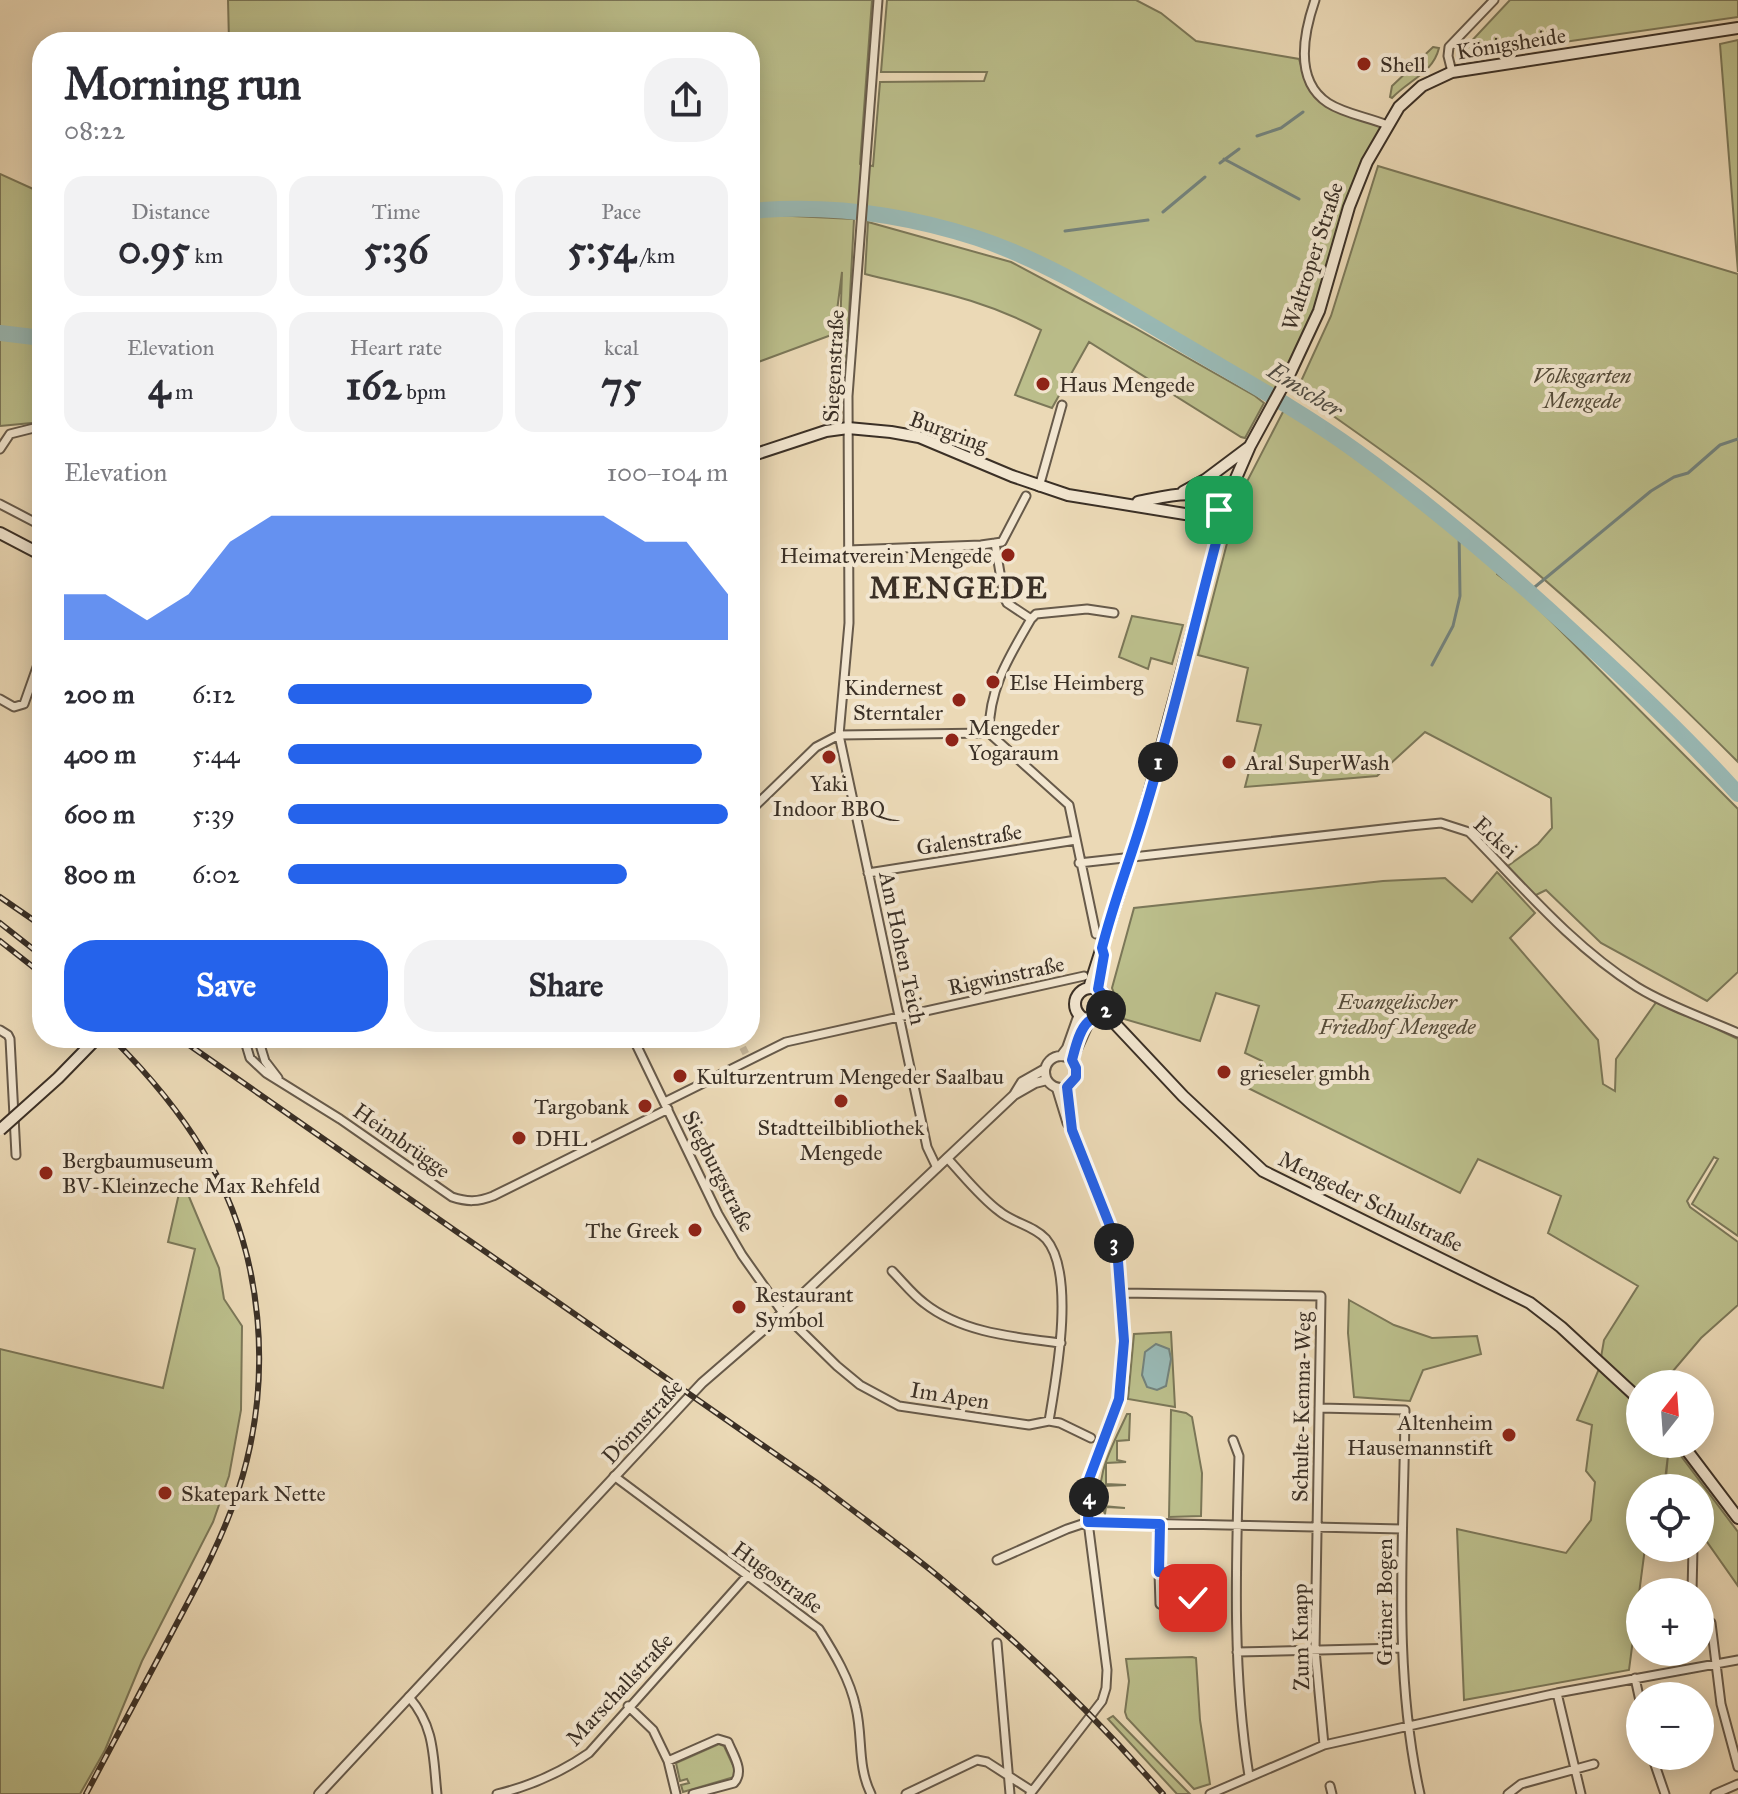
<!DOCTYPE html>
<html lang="en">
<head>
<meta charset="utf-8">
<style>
	:root { --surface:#fff; --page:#f2f2f3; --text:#2b2b33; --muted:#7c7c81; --accent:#2563eb }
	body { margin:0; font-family:"IM FELL Great Primer",serif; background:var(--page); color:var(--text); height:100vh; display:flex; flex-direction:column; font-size:30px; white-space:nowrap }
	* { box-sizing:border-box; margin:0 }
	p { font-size:26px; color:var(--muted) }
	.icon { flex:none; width:44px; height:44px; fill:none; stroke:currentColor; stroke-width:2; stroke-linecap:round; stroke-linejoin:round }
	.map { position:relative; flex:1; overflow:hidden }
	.side { position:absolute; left:32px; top:32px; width:728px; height:1016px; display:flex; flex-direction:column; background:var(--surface); border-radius:32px; box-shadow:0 4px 20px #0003 }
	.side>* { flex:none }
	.needle { width:52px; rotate:17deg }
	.fabs { position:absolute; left:1626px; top:1370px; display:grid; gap:16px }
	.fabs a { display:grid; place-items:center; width:88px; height:88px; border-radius:50%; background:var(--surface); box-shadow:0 4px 20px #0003; font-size:40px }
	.pin { position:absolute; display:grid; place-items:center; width:68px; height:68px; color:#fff; margin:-34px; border-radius:16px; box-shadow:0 4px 12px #0006 }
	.km { position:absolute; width:40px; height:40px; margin:-20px; border-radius:50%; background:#222; color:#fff; font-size:22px; line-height:40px; text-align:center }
	.round { display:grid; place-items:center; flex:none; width:84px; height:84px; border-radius:32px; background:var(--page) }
	.summary { display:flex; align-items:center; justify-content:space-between; height:136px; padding:0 32px }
	h1 { font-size:44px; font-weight:700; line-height:60px }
	.figures { display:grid; grid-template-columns:repeat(3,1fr); gap:12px; height:136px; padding:8px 32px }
	.figures div { display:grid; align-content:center; border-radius:20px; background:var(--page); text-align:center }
	.figures b { font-size:40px; font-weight:700 }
	.figures small { font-size:22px; font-weight:400 }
	.figures p { font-size:22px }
	.chart { height:224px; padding:16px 32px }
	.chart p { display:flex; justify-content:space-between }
	.chart svg { width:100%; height:144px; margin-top:8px; fill:var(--accent); opacity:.7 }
	.button { display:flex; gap:16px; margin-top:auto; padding:16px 32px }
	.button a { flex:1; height:92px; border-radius:32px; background:var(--accent); color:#fff; font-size:32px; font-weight:700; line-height:92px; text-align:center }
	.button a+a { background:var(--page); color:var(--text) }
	ul { padding:0 32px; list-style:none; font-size:26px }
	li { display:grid; grid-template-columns:128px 96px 1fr; align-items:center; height:60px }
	li i { height:20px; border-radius:10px; background:var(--accent) }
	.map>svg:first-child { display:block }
	.green { fill:#bbbe8b; stroke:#7b7758; stroke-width:2 }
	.water { fill:#99b9b5; stroke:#73827c; stroke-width:2 }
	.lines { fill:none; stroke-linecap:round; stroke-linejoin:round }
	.stream { stroke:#73827c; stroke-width:3 }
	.river { stroke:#99b9b5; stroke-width:16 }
	.minor-tunnel { stroke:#c8b799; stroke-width:7; stroke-dasharray:7 3.5; stroke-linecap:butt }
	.minor-casing { stroke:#675a4a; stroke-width:11 }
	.tertiary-casing { stroke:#675a4a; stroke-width:12 }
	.secondary-casing { stroke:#3b3026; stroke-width:14 }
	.minor { stroke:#f2e6d0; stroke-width:7 }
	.tertiary { stroke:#f2e6d0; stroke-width:8 }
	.secondary { stroke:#f2e6d0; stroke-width:10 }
	.rail-casing { stroke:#3b3026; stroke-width:6 }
	.rail { stroke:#f2e6d0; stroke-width:3; stroke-dasharray:9; stroke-linecap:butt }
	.secondary-bridge-casing { stroke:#3b3026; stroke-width:14; stroke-linecap:butt }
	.secondary-bridge { stroke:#f2e6d0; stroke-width:10 }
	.route-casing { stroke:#fff; stroke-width:16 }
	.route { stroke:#2563eb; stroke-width:10 }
	.poi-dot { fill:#8f2418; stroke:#f2e6d0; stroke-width:3 }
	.labels { text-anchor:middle; stroke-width:8; stroke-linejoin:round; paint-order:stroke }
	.street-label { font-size:22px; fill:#3b3026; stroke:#f2e6d0 }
	.poi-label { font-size:22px; fill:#3b3026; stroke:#f2e6d0; text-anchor:start }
	.park-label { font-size:22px; font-style:italic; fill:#554c3a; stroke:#f2e6d0 }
	.water-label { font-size:24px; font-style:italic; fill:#4e4b43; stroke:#f2e6d0 }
	.district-label { font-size:30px; font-weight:bold; letter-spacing:2px; fill:#3b3026; stroke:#f2e6d0 }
</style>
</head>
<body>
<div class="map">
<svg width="1738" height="1794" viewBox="0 0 1738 1794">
	<rect width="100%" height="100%" fill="#ebd9b6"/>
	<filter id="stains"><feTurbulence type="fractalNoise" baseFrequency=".0025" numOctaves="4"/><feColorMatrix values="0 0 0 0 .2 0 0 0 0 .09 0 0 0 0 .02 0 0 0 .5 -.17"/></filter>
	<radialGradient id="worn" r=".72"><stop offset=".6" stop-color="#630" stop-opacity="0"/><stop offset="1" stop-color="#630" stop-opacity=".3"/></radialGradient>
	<path class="green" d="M228 0H872L860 164 873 166 880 82 984 81 987 72H881L887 0H1136L1161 13 1196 41 1299 59C1315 114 1338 111 1387 125L1367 162 1327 290 1276 399C1219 366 1161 331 1103 299 1063 276 1021 253 977 238 904 214 827 204 750 211V42H229Z
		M1510 0H1738V17L1467 56 1463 50Z
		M1738 40V272L1720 44Z
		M1433 47 1439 48C1433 73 1409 80 1392 98L1390 97 1392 86Z
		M1378 166 1738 274V762C1648 672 1555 584 1454 505 1404 464 1349 428 1297 390L1331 316Z
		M0 174 42 193V422L0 426Z
		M750 214 854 219 845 391 842 389 844 365 840 333 842 272 834 334 750 365Z
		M868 222 1011 262 1133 327 1255 396 1264 403 1245 438 1241 437 1089 342 1052 408 1015 395 1041 330C981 298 929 290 865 274Z
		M1285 408 1447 524 1498 566 1497 574 1525 595 1738 809V972L1707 1001 1601 943 1546 890 1534 896 1505 868 1538 844 1552 828 1551 798 1425 732 1377 776 1245 787 1261 725 1237 721 1248 668 1198 655 1239 497Z
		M1132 616 1183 625 1172 664 1151 658 1148 669 1119 657Z
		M1497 872 1535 913 1510 938 1598 1040 1603 1084 1615 1091 1616 1059 1657 1001 1738 1039V1236L1692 1204 1718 1159 1714 1157 1687 1201 1690 1207 1738 1242V1305L1701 1338 1662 1384H1640V1444H1672L1738 1532V1586L1707 1542 1700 1541V1488H1665L1668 1455 1664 1488H1640V1548H1645L1629 1670 1464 1700 1457 1529 1566 1553 1591 1520 1595 1482 1586 1471 1592 1425 1577 1420 1599 1369 1604 1340 1638 1286 1548 1233 1561 1196 1478 1159 1460 1193 1248 1088 1262 1061 1245 1053 1259 1006 1216 993 1200 1041 1124 1019 1112 988 1134 908 1383 881 1445 878 1472 902Z
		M182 1180 219 1268 224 1299 242 1326 241 1410 229 1476 213 1522 142 1661 105 1750 80 1794H0V1349L163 1388 195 1249 168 1242Z
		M1349 1300 1394 1325 1432 1338 1477 1336 1481 1354 1423 1370 1410 1401 1354 1397 1348 1333Z
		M1171 1332 1175 1407 1128 1399 1134 1334Z
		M1171 1410 1186 1413 1192 1417 1202 1473 1201 1516 1169 1517Z
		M1127 1414H1130L1129 1440 1117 1441V1460L1126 1462 1106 1463V1484L1126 1485 1103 1486V1506L1125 1508 1106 1507 1105 1514C1090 1482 1114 1443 1127 1414Z
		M1182 1575 1189 1581 1187 1602 1183 1604 1182 1598 1167 1597 1166 1603 1162 1598 1163 1578 1168 1575Z
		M1192 1657 1196 1658 1200 1720 1210 1784 1194 1789 1127 1718 1125 1712 1129 1681 1126 1659Z
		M1113 1716 1187 1791 1190 1794H1177L1108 1719Z
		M719 1744 724 1746 736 1772 734 1777 683 1792 681 1785 689 1783 687 1779 680 1781 676 1763Z"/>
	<path class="water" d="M1156 1344 1169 1349 1171 1359 1166 1386 1157 1390 1147 1387 1142 1375 1145 1352Z"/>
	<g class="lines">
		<path class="stream" d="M1257 136 1281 128 1303 112
			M1224 159 1299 199
			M1220 163 1239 149
			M1163 212 1205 177
			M1065 231 1148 220
			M1039 265 1043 260
			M1530 591 1651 491 1674 477 1688 473 1720 445 1738 439
			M1432 665 1453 626 1460 596 1459 528"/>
		<path class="river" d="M750 211C827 204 903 214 977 238 1049 262 1116 305 1181 343 1240 378 1301 411 1356 451 1436 509 1510 573 1583 641 1637 690 1689 739 1738 794
			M0 333 42 338"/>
		<path class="minor-tunnel" d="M738 1038 749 1060"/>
		<g class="minor-casing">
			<path id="minor" d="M878 0 848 396 849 623 839 735 927 1147 937 1168
				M1315 0C1304 32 1293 80 1328 103 1345 114 1368 117 1387 125
				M1452 72 1448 56 1449 47 1494 0
				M0 449 10 434 42 426
				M1039 487 1062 405
				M0 504 42 526
				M750 523 753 506
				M995 543 1004 597 1007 603 1031 619
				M848 550 981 545 1002 542 1026 496
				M0 699 14 707 24 704 42 653
				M989 733C989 688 1009 657 1031 619L1036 614 1087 609 1114 613
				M750 811 816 747 839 735 989 733 1069 805 1096 934
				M1079 863 1410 826 1441 823 1469 832C1522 886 1572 946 1637 987 1668 1006 1704 1018 1738 1033
				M868 873 1076 840
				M0 1030 8 1035 10 1039 16 1155
				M244 1038 250 1058 266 1073 340 1119 452 1197C467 1202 478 1202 493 1196L668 1109
				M258 1038 265 1061 278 1078
				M633 1038 718 1214 742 1255 783 1313 837 1366 860 1385 899 1406 1029 1425 1049 1421 1060 1423 1091 1438
				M1067 1087 1072 1130
				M665 1102 786 1042 1084 976
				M947 1158C963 1175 980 1197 999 1211 1013 1223 1033 1225 1046 1239 1076 1274 1056 1379 1049 1421
				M892 1271C903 1282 912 1294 924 1303 962 1333 1014 1337 1061 1343
				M1121 1293 1321 1296 1315 1650 1324 1745
				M1319 1408 1405 1410C1404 1539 1392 1667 1420 1794
				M1233 1440 1239 1456C1236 1563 1232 1670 1249 1776
				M614 1476 819 1629C834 1653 850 1679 856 1708 863 1737 857 1766 871 1794
				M997 1560 1067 1529 1088 1522 1402 1529
				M1159 1572H1184L1192 1577 1193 1598 1189 1606H1164L1160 1604Z
				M1159 1572 1160 1524
				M1692 1592 1693 1548
				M1700 1621 1711 1623 1721 1704 1738 1767
				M997 1643 1010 1794
				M1237 1652 1400 1648
				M1635 1678 1640 1701
				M1557 1693 1581 1794
				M409 1697C435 1727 433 1756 437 1794
				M628 1706 653 1730 668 1761 676 1794
				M1652 1756 1665 1794
				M668 1761 718 1739 728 1742C733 1755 745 1771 734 1783L693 1794
				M1330 1786 1332 1794
				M497 1794C531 1786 560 1773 589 1753L746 1577
				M906 1794 977 1760 987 1762 1032 1791
				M1030 1794 1102 1701 1106 1688 1107 1670 1088 1522 1089 1479 1119 1399 1124 1341 1121 1293 1112 1231 1072 1130 1067 1123 1056 1087
				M1210 1794 1324 1745 1557 1693 1738 1660
				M1508 1794 1521 1784 1594 1764
				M1715 1794 1738 1784"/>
		</g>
		<g class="tertiary-casing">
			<path id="tertiary" d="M1045 1072a16 16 0 1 1 32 0a16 16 0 1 1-32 0Z
				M1061 1056 1067 1048 1079 1014
				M1072 1060 1090 1020
				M1014 1095 1022 1082 1045 1069
				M319 1794 702 1383 785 1311 1014 1095 1035 1083 1047 1080"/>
		</g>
		<g class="secondary-casing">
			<path id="secondary" d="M750 456 826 431 848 428 891 432 919 437 1012 476 1068 495 1222 520
				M1183 492 1205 480 1249 447
				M1138 502C1166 497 1211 481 1222 518
				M0 533 42 555
				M1075 1004a16 16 0 1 1 32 0a16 16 0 1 1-32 0Z
				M1089 988 1142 820 1230 492 1250 446 1291 371 1319 311 1349 207 1367 162 1399 107 1422 86 1452 72 1738 28
				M1098 989 1102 950
				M1105 1013 1183 1096 1263 1171 1530 1303 1561 1327 1640 1400
				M1682 1444 1738 1518"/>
		</g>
		<use href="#minor" class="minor"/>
		<use href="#tertiary" class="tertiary"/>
		<use href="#secondary" class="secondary"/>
		<g class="rail-casing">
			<path id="rail" d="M0 897 42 926
				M0 923 42 956
				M0 941 42 974
				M179 1038 817 1483C857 1514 899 1544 938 1576 1019 1642 1095 1716 1163 1794
				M86 1794C116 1737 147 1680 177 1623 200 1580 223 1537 238 1491 274 1381 265 1251 203 1151 178 1109 147 1073 112 1038"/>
		</g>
		<use href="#rail" class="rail"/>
		<g class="secondary-bridge-casing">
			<path id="secondary-bridge" d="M0 1130 58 1078 97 1038"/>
		</g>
		<use href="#secondary-bridge" class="secondary-bridge"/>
	</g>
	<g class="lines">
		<g class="route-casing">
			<path id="route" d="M1193 1598V1581L1189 1573 1159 1572 1160 1524 1088 1522 1089 1479 1119 1399 1124 1341 1118 1261 1112 1231 1072 1130 1067 1087 1076 1077V1068L1072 1060C1075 1049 1079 1030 1088 1022 1097 1013 1107 1017 1107 999L1098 989 1104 955 1102 948C1113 904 1129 863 1142 820 1173 721 1195 620 1222 520L1219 510"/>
		</g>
		<use href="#route" class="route"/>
	</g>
	<g class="poi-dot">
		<circle cx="1364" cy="64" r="8"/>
		<circle cx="1043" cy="384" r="8"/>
		<circle cx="1008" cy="555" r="8"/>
		<circle cx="993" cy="682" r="8"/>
		<circle cx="959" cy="700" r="8"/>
		<circle cx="952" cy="740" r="8"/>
		<circle cx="829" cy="757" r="8"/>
		<circle cx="1229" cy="762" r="8"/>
		<circle cx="1224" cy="1072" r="8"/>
		<circle cx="680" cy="1076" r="8"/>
		<circle cx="841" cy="1101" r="8"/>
		<circle cx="645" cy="1106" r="8"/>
		<circle cx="519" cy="1138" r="8"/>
		<circle cx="46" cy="1173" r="8"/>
		<circle cx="695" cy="1230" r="8"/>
		<circle cx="739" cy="1307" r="8"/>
		<circle cx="1509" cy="1435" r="8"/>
		<circle cx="165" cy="1493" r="8"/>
	</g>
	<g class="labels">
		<g class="street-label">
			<text transform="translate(1511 43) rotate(-9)" y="8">Königsheide</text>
			<text transform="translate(1312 256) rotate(-72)" y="8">Waltroper Straße</text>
			<text transform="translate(833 366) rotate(-87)" y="8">Siegenstraße</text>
			<text transform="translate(949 431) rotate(20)" y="8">Burgring</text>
			<text transform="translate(1496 837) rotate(42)" y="8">Eckei</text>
			<text transform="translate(969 839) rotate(-9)" y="8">Galenstraße</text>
			<text transform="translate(903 948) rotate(78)" y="8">Am Hohen Teich</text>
			<text transform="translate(1006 975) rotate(-12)" y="8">Rigwinstraße</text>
			<text transform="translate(402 1140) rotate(35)" y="8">Heimbrügge</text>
			<text transform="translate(719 1171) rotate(63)" y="8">Siegburgstraße</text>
			<text transform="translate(1371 1201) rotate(26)" y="8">Mengeder Schulstraße</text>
			<text transform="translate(950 1395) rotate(9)" y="8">Im Apen</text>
			<text transform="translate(1301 1407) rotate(-89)" y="8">Schulte-Kemna-Weg</text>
			<text transform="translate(642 1421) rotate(-47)" y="8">Dönnstraße</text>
			<text transform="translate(778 1577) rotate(36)" y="8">Hugostraße</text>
			<text transform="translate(1384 1602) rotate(-90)" y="8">Grüner Bogen</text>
			<text transform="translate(1300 1637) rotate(-91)" y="8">Zum Knapp</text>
			<text transform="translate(619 1689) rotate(-47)" y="8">Marschallstraße</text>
		</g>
		<g class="poi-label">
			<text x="1380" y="72">Shell</text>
			<text x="1059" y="392">Haus Mengede</text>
			<text x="992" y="563" text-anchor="end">Heimatverein Mengede</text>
			<text x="1009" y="690">Else Heimberg</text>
			<text x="943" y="695" text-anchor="end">Kindernest<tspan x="943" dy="25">Sterntaler</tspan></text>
			<text x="968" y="735">Mengeder<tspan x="968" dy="25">Yogaraum</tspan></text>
			<text x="1245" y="770">Aral SuperWash</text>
			<text x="829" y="791" text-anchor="middle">Yaki<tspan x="829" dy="25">Indoor BBQ</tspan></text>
			<text x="1240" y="1080">grieseler gmbh</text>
			<text x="696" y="1084">Kulturzentrum Mengeder Saalbau</text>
			<text x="629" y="1114" text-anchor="end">Targobank</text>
			<text x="841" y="1135" text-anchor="middle">Stadtteilbibliothek<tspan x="841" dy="25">Mengede</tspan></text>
			<text x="535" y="1146">DHL</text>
			<text x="62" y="1168">Bergbaumuseum<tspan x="62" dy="25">BV-Kleinzeche Max Rehfeld</tspan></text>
			<text x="679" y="1238" text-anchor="end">The Greek</text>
			<text x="755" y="1302">Restaurant<tspan x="755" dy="25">Symbol</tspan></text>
			<text x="1493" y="1430" text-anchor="end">Altenheim<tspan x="1493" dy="25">Hausemannstift</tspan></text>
			<text x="181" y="1501">Skatepark Nette</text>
		</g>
		<g class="park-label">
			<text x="1582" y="383">Volksgarten<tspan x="1582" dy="25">Mengede</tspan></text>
			<text x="1397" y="1009">Evangelischer<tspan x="1397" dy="25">Friedhof Mengede</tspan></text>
		</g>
		<g class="water-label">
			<text transform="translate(1305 390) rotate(32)" y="8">Emscher</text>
		</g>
		<g class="district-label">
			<text x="959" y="598">MENGEDE</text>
		</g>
	</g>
	<rect width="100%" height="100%" filter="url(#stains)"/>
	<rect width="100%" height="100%" fill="url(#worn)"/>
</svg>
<div class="fabs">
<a><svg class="needle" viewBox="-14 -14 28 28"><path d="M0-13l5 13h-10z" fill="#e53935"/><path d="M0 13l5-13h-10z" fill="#7c7c81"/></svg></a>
<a><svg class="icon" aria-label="locate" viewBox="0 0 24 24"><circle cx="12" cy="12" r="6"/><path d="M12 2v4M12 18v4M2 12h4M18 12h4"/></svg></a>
<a>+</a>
<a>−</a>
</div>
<div class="pin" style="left:1219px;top:510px;background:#1e9e55"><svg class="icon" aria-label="arrive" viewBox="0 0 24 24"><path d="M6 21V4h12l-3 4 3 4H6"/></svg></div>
<div class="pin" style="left:1193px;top:1598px;background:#d93025"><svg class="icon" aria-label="check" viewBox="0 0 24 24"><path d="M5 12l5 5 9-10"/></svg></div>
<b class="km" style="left:1158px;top:762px">1</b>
<b class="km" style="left:1106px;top:1010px">2</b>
<b class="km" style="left:1114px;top:1243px">3</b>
<b class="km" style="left:1089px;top:1497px">4</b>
<section class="side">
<div class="summary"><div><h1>Morning run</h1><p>08:22</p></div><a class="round"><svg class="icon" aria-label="share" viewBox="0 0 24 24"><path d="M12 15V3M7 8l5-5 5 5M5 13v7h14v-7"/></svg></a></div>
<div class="figures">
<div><p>Distance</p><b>0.95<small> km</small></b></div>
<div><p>Time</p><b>5:36</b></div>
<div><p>Pace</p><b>5:54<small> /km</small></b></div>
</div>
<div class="figures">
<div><p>Elevation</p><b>4<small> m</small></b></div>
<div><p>Heart rate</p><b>162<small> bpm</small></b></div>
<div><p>kcal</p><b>75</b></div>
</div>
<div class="chart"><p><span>Elevation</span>100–104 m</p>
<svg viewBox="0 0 160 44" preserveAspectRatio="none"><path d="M0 44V30L10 30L20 38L30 30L40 14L50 6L60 6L70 6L80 6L90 6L100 6L110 6L120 6L130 6L140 14L150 14L160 30V44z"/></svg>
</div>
<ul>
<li><b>200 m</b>6:12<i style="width:69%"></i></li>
<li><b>400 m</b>5:44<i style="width:94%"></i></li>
<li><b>600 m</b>5:39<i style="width:100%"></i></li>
<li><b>800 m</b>6:02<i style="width:77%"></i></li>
</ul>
<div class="button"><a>Save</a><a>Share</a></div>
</section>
</div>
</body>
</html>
